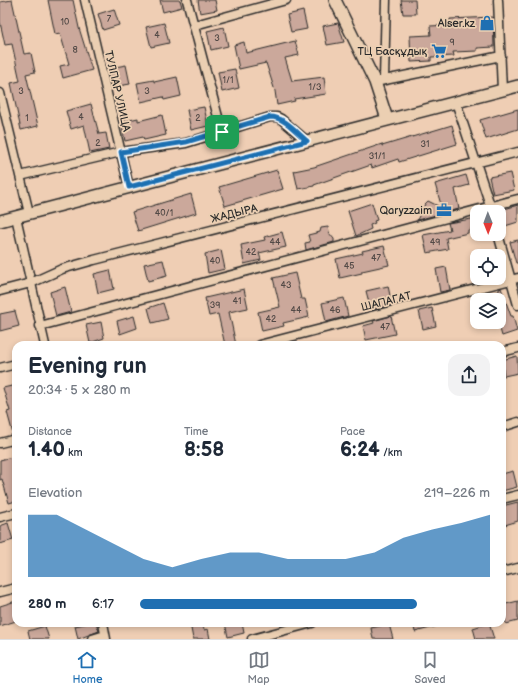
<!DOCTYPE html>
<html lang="en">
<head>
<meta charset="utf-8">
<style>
	:root { --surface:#fff; --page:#f2f2f3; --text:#1f2937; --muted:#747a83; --line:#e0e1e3; --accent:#1f6fb2 }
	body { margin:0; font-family:"Balsamiq Sans",sans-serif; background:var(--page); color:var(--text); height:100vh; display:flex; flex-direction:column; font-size:15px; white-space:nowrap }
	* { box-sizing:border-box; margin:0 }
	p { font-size:13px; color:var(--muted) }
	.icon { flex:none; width:22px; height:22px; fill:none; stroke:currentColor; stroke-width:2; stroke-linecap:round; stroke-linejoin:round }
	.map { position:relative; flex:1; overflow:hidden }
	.drawer { position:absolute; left:12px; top:341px; width:494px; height:286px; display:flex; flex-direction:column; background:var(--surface); border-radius:12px; box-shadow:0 2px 6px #0003 }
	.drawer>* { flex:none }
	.needle { width:26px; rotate:179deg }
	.controls { position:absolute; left:470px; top:205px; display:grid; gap:8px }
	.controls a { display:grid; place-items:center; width:36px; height:36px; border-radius:8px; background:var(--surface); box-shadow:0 2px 6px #0003; font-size:20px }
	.pin { position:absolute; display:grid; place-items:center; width:34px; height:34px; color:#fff; margin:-17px; border-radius:8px; box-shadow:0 2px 6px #0006 }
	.round { display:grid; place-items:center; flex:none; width:42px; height:42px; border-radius:12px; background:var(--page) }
	.summary { display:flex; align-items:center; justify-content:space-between; height:68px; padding:0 16px }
	h1 { font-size:22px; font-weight:800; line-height:30px }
	.stats { display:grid; grid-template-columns:repeat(3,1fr); gap:6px; height:68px; padding:4px 16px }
	.stats div { display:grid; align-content:center }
	.stats b { font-size:20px; font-weight:800 }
	.stats small { font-size:11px; font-weight:400 }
	.stats p { font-size:11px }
	.chart { height:112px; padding:8px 16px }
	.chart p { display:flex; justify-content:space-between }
	.chart svg { width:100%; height:72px; margin-top:4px; fill:var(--accent); opacity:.7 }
	ul { padding:0 16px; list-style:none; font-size:13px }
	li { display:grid; grid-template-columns:64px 48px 1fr; align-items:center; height:30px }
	li i { height:10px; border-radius:5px; background:var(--accent) }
	.dock { display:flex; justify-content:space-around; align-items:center; height:56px; border-top:1px solid var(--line); background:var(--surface); font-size:11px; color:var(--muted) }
	.dock a { display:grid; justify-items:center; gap:2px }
	.dock .current { color:var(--accent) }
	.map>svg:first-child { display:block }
	.building { fill:#cba89b; stroke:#2b2b2b }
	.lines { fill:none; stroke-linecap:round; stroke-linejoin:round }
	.street-casing { stroke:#2b2b2b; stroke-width:11 }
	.secondary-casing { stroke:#2b2b2b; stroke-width:14 }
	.street { stroke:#ebcfb2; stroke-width:8 }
	.secondary { stroke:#ebcfb2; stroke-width:11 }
	.route-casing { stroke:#fff; stroke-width:8 }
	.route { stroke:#1f6fb2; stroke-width:5 }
	.labels { text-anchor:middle; stroke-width:3.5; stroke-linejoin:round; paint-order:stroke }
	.number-label { font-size:9px; fill:#534a47 }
	.poi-label { font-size:11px; fill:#2b2b2b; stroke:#ebcfb2; text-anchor:end }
	.street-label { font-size:11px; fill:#2b2b2b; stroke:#ebcfb2 }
</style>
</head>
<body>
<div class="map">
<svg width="518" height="639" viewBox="0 0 518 639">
	<rect width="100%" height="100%" fill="#efceb4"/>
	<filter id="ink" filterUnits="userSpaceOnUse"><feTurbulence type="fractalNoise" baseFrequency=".025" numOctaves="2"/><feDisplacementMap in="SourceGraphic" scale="8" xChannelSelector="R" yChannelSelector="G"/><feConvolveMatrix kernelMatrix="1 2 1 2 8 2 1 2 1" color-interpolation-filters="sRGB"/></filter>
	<g filter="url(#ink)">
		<path class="building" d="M12 0 24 54 31 53 35 72 26 74 38 126 21 130 11 83 20 81 12 44 5 45 0 22V2Z
			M48 0H73L79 28 92 70 63 78 60 66 69 64 60 33 55 34Z
			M160 0H180L182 7 163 12Z
			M198 0H215L217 10 200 13Z
			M401 0H415L416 14H403Z
			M114 9 119 25 103 30 98 14Z
			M303 11 307 29 291 32 287 15Z
			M493 17 494 47 477 48V51L453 52 454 56 431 57V61L411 62 410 36 431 35 430 26 450 25V19Z
			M164 23 169 43 151 47 146 27Z
			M338 23 344 42 327 45 323 26Z
			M224 27 228 46 211 50 207 31Z
			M295 41 299 55 285 58 292 81 324 77 326 94 294 99 295 101 277 105 275 91 266 63 239 69 234 45 244 42 246 53Z
			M126 65 130 84 113 87 110 68Z
			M235 69 239 88 222 92 218 72Z
			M177 77 181 96 164 100 163 97 141 102 137 83 154 80V82Z
			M91 104 99 134 106 133 109 149 90 153 84 125 71 129 66 111Z
			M204 107 208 126 191 130 187 110Z
			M518 109V129L486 139 480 120Z
			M162 115 166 135 144 140 143 137 125 141 121 122 138 118V121Z
			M452 125 457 144 399 162 398 159 372 168 371 165 314 185V186L298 189 294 171 314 167 382 144V146Z
			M277 170 283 189 225 206 219 187Z
			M510 173 514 190 493 194 489 177Z
			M466 175 469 185 455 189 459 209 417 220 425 204 428 201 442 208 435 184Z
			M191 194 196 213 138 231 132 212Z
			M372 203 377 220 374 221 375 223 370 225 371 229 356 236 348 211Z
			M518 205V222L505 226 501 210Z
			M477 218V227L468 230V233L446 238 448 249 427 253 423 235 450 230 448 223Z
			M328 227 329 233 334 239V242L306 250 305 243 310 242 308 235 320 232 321 228Z
			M282 232 286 247 259 253 261 260 244 264 241 245 265 240 264 237Z
			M518 240V263H516L510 242Z
			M384 246 389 265 362 271V273L340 278 336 259 363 253 362 251Z
			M221 250 225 269 208 273 205 254Z
			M163 260 167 276 148 281 144 264Z
			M446 267 450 290 440 292 436 269Z
			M110 270 114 289 98 293 94 274Z
			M295 273 301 299H305L309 317 283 323 284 326 262 331 258 312 280 307 273 278Z
			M388 286 392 305 371 310 366 291Z
			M65 287 71 312 56 316 50 292Z
			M501 288 511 316H513L517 331 502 336 498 322H499V300L477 299 499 291V289Z
			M244 289 248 308 229 312 236 345H225L218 314 209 316 205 298Z
			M344 298 348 316 326 322 322 303Z
			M163 303 168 319 152 323 148 308Z
			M432 308 436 326 423 329 419 311Z
			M15 311 19 326 0 331V314Z
			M134 316 137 328 120 334 117 321Z
			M391 316 395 334 366 340 363 326 374 323 373 321Z
			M101 322 104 338 90 343 86 325Z
			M517 356 518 373 504 376 502 360Z
			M16 385V434H13L7 412 10 411 3 388Z
			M12 457 16 472V501L9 503 2 479 0 480V460Z
			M513 471 517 487 502 491V474Z
			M518 502V521L505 525 502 514V506Z
			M8 523 13 540 0 544V526Z
			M16 601V621L0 626V606Z
			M518 601V621L506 624 502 605Z
			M89 623H96L99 631 78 639 75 626Z
			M190 623H203L204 630 208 629 210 639H193Z
			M225 623H242L244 633 228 637Z
			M413 623H438V626L415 632Z
			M489 623 494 639H476L473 628Z
			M389 624 393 639H373L371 628Z
			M45 626 49 639H30L28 631Z"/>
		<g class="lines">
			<g class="street-casing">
				<path id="street" d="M85 0 129 187
					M187 0 222 132
					M498 0 502 90
					M195 25 286 0
					M384 79 386 0
					M375 82 501 56
					M0 93 29 213
					M456 102 492 211
					M20 176 121 152 186 143 270 117H277L281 119 307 141
					M16 217 45 345
					M498 234 518 305
					M0 291 31 283 62 269 94 260 518 152
					M40 326 518 199
					M259 345 518 278
					M502 352 518 348
					M0 368 16 364
					M502 427 518 422
					M0 443 16 439
					M502 499 518 495
					M0 517 16 513
					M502 572 518 568
					M0 592 16 588
					M103 623 106 639
					M92 639 105 635
					M252 639 312 623"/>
			</g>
			<g class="secondary-casing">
				<path id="secondary" d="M335 0 375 82 387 119
					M0 221 518 86"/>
			</g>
			<use href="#street" class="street"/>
			<use href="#secondary" class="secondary"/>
		</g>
	</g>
	<g class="lines" filter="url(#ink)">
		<g class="route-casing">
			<path id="route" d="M270 117C285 117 296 132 307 141L129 187 121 152 186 142Z"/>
		</g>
		<use href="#route" class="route"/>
	</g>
	<defs>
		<g id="shop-bare" transform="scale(1.2)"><path d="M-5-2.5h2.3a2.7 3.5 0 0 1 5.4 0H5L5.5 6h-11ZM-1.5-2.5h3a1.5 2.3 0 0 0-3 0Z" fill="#1f6fb2" stroke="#ebcfb2" stroke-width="2.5" paint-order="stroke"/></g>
		<g id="supermarket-bare" transform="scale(1.2)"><path d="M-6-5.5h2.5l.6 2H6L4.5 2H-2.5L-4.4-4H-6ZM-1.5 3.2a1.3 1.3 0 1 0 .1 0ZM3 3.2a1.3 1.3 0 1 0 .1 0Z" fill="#1f6fb2" stroke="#ebcfb2" stroke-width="2.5" paint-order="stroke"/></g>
		<g id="office-bare" transform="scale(1.2)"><path d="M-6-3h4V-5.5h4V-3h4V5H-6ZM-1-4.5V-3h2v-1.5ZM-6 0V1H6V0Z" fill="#1f6fb2" stroke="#ebcfb2" stroke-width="2.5" paint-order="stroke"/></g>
	</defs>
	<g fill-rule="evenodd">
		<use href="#shop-bare" x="487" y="23"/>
		<use href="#supermarket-bare" x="439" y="51"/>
		<use href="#office-bare" x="444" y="210"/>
	</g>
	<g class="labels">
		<g class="number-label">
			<text x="109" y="22">7</text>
			<text x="65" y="25">10</text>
			<text x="157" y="38">4</text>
			<text x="217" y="41">3</text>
			<text x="452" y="45">9</text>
			<text x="75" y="53">8</text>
			<text x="228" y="83">1/1</text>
			<text x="315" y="90">1/3</text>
			<text x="21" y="94">3</text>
			<text x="147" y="94">3</text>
			<text x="81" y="120">4</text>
			<text x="27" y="121">1</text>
			<text x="198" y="121">2</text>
			<text x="98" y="146">2</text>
			<text x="425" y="147">31</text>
			<text x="377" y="159">31/1</text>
			<text x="164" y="216">40/1</text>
			<text x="275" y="245">44</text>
			<text x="435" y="245">49</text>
			<text x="251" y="255">42</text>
			<text x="376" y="261">47</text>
			<text x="215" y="264">40</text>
			<text x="349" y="269">45</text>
			<text x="286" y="288">43</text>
			<text x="237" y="304">41</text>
			<text x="215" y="308">39</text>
			<text x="296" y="313">44</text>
			<text x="335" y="313">46</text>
			<text x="271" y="322">42</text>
			<text x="385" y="330">47</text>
		</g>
		<g class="poi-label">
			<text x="475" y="27">Alser.kz</text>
			<text x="427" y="55">ТЦ Басқұдық</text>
			<text x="432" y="214">Qaryzzaim</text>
		</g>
		<g class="street-label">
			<text transform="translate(118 91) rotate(77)" y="4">ТУЛПАР УЛИЦА</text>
			<text transform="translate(234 213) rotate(-14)" y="4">ЖАДЫРА</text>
			<text transform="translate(386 301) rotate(-14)" y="4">ШАПАГАТ</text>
		</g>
	</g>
</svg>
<div class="controls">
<a><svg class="needle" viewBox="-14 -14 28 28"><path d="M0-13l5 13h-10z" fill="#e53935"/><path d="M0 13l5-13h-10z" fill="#747a83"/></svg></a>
<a><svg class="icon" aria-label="locate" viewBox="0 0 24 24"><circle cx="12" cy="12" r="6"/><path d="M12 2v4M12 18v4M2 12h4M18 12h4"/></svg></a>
<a><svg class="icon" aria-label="layers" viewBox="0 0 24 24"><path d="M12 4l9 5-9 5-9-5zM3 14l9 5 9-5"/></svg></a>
</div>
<div class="pin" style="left:222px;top:132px;background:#1e9e55"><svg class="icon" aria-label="arrive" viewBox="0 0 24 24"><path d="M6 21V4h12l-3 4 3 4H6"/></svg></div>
<section class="drawer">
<div class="summary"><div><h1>Evening run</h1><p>20:34 · 5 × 280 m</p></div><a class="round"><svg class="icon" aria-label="share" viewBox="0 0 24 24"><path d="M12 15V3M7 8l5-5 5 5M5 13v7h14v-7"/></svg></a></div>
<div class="stats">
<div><p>Distance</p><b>1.40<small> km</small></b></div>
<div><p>Time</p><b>8:58</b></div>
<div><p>Pace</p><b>6:24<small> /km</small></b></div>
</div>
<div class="chart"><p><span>Elevation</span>219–226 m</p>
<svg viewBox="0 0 160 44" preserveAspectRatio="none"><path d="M0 44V6L10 6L20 15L30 24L40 33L50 38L60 33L70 29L80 29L90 33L100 33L110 33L120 29L130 20L140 15L150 11L160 6V44z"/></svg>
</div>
<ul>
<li><b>280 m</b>6:17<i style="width:79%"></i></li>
</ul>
</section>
</div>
<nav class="dock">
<a class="current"><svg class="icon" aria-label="home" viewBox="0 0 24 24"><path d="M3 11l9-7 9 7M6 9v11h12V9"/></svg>Home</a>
<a><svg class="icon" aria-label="map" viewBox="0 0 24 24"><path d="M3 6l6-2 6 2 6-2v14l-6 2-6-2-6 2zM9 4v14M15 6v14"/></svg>Map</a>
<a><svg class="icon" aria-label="saved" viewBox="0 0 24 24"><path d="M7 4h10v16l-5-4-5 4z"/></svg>Saved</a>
</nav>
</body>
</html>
